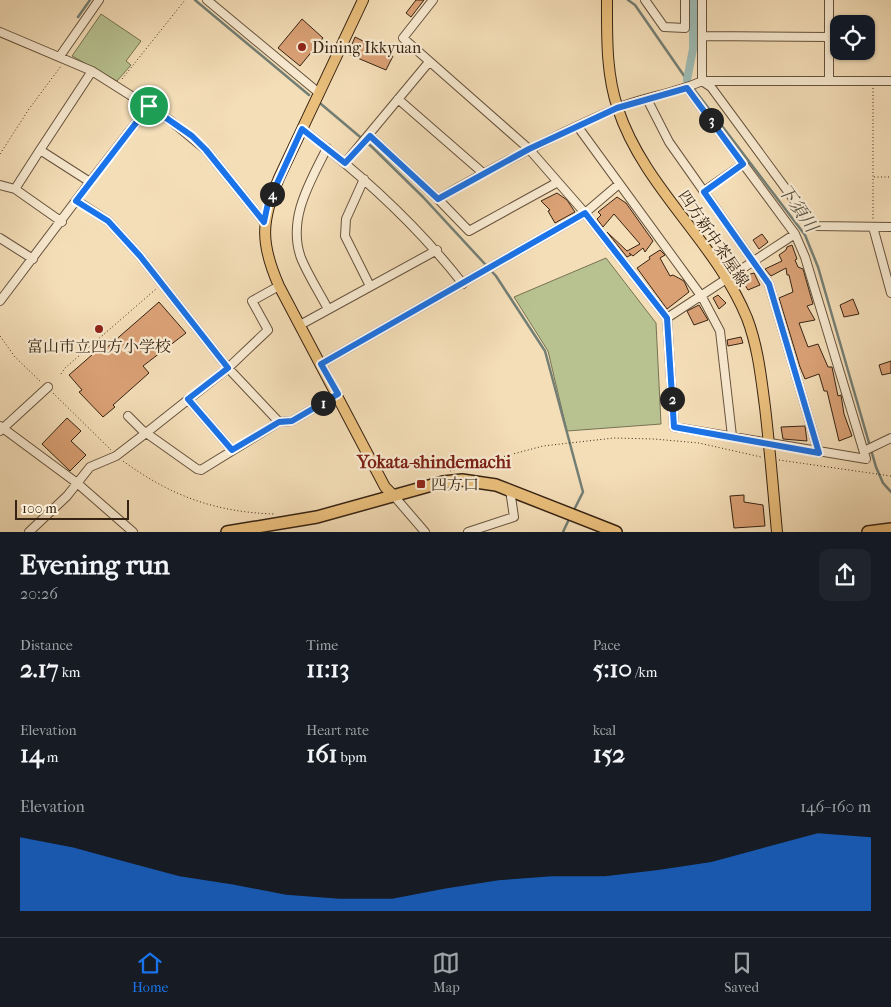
<!DOCTYPE html>
<html lang="en">
<head>
<meta charset="utf-8">
<style>
	:root { --surface:#171b24; --page:#20242c; --text:#f1f3f6; --muted:#9ea1a6; --line:#363941; --accent:#1a73e8 }
	body { margin:0; font-family:"IM FELL French Canon","Noto Serif JP",serif; background:var(--page); color:var(--text); height:100vh; display:flex; flex-direction:column; font-size:19px; white-space:nowrap }
	* { box-sizing:border-box; margin:0 }
	p { font-size:16px; color:var(--muted) }
	.icon { flex:none; width:28px; height:28px; fill:none; stroke:currentColor; stroke-width:2; stroke-linecap:round; stroke-linejoin:round }
	.map { position:relative; height:532px; overflow:hidden }
	.side { display:flex; flex-direction:column; background:var(--surface); flex:1 }
	.side>* { flex:none }
	.buttons { position:absolute; left:830px; top:15px; display:grid; gap:10px }
	.buttons a { display:grid; place-items:center; width:45px; height:45px; border-radius:10px; background:var(--surface); box-shadow:0 1px 4px #0004; font-size:25px }
	.scale { position:absolute; left:15px; bottom:12px; width:114px; box-sizing:border-box; padding-left:5px; border:2px solid #362313; border-top:0; font-size:14px; line-height:18px; white-space:nowrap; color:#362313; -webkit-text-stroke:4px #f8ead1; paint-order:stroke }
	.pin { position:absolute; display:grid; place-items:center; width:42px; height:42px; color:#fff; margin:-21px; border:2px solid #fff; border-radius:50%; box-shadow:0 1px 5px #0007 }
	.km { position:absolute; width:25px; height:25px; margin:-12px; border-radius:50%; background:#222; color:#fff; font-size:14px; line-height:25px; text-align:center }
	.round { display:grid; place-items:center; flex:none; width:52px; height:52px; border-radius:10px; background:var(--page) }
	.head { display:flex; align-items:center; justify-content:space-between; height:85px; padding:0 20px }
	h1 { font-size:28px; font-weight:800; line-height:38px }
	.metrics { display:grid; grid-template-columns:repeat(3,1fr); gap:8px; height:85px; padding:5px 20px }
	.metrics div { display:grid; align-content:center }
	.metrics b { font-size:25px; font-weight:800 }
	.metrics small { font-size:14px; font-weight:400 }
	.metrics p { font-size:14px }
	.chart { height:140px; padding:10px 20px }
	.chart p { display:flex; justify-content:space-between }
	.chart svg { width:100%; height:90px; margin-top:5px; fill:var(--accent); opacity:.7 }
	.dock { display:flex; justify-content:space-around; align-items:center; height:70px; border-top:1px solid var(--line); background:var(--surface); font-size:14px; color:var(--muted) }
	.dock a { display:grid; justify-items:center; gap:2px }
	.dock .active { color:var(--accent) }
	.map>svg:first-child { display:block }
	.green { fill:#b8c291; stroke:#777252 }
	.lines { fill:none; stroke-linecap:round; stroke-linejoin:round }
	.stream { stroke:#737e74; stroke-width:2.5 }
	.canal { stroke:#9cbbb4; stroke-width:8 }
	.building { fill:#daa175; stroke:#362313 }
	.minor-casing { stroke:#66523c; stroke-width:10 }
	.major-casing { stroke:#362313; stroke-width:12 }
	.highway-casing { stroke:#362313; stroke-width:14 }
	.path { stroke:#362313; stroke-width:1; stroke-dasharray:1 2.5; stroke-linecap:butt }
	.minor { stroke:#f8ead1; stroke-width:8 }
	.major { stroke:#eabf7c; stroke-width:10 }
	.highway { stroke:#eabf7c; stroke-width:11 }
	.route-casing { stroke:#fff; stroke-width:10 }
	.route { stroke:#1a73e8; stroke-width:6 }
	.poi-dot { fill:#8f2418; stroke:#f8ead1; stroke-width:2 }
	.labels { text-anchor:middle; stroke-width:4.5; stroke-linejoin:round; paint-order:stroke }
	.poi-label { font-size:16px; fill:#362313; stroke:#f8ead1; text-anchor:start }
	.street-label { font-size:16px; fill:#362313; stroke:#f8ead1 }
	.water-label { font-size:18px; font-style:italic; fill:#555143; stroke:#f8ead1 }
	.neighbourhood-label { font-size:18px; font-weight:bold; fill:#7a1f14; stroke:#f8ead1 }
</style>
</head>
<body>
<div class="map">
<svg width="891" height="532" viewBox="0 0 891 532">
	<rect width="100%" height="100%" fill="#f4deb8"/>
	<filter id="stains"><feTurbulence type="fractalNoise" baseFrequency=".004" numOctaves="4"/><feColorMatrix values="0 0 0 0 .2 0 0 0 0 .09 0 0 0 0 .02 0 0 0 .5 -.17"/></filter>
	<radialGradient id="worn" r=".72"><stop offset=".6" stop-color="#630" stop-opacity="0"/><stop offset="1" stop-color="#630" stop-opacity=".3"/></radialGradient>
	<path class="green" d="M101 14 141 41 126 61 131 65 117 81 72 56Z
		M606 258 656 323 661 424 567 431 548 351 514 297Z"/>
	<g class="lines">
		<path class="stream" d="M195 0 309 95
			M628 0 635 5 687 80 805 235 818 267 876 467 883 483 891 492
			M78 17 90 0
			M321 104 372 147 423 197 496 276 545 351 583 492 573 512
			M563 532 570 517"/>
		<path class="canal" d="M687 80 693 49V0"/>
	</g>
	<path class="building" d="M416 0H424L411 17 406 13Z
		M302 19 323 38 300 66 278 48Z
		M355 37 393 56 386 70 348 54Z
		M557 193 567 200 575 212 555 223 548 211 550 210 541 201Z
		M617 197 626 203 653 241 645 252 643 248 633 256 629 253 631 255 627 257 607 232 627 251 640 244 614 214 603 227 597 219 601 215 598 212Z
		M762 234 768 242 759 249 753 240Z
		M792 245 797 259 795 260 798 267 803 269 813 304 807 306 815 320 799 323 808 347 818 344 828 367H832L838 396 841 395 844 414 852 436 839 441 827 391H824L819 374 805 379 800 367 779 298 793 292 789 275H787L786 268 771 276 765 269 782 261 779 255 786 250 787 247Z
		M660 250 665 255 660 258 670 276 673 275 684 281 689 292 667 309 637 268 650 259 649 257Z
		M754 273 760 285 748 290 740 277Z
		M718 295 726 303 719 309 713 298Z
		M853 299 859 314 844 317 840 305Z
		M159 302 186 333 143 366 149 373 113 405 115 407 103 417 79 392 82 390 69 375 101 347 104 350Z
		M699 305 708 320 694 325 687 311Z
		M741 337 743 343 728 346 727 340Z
		M891 361V373L882 375 879 365Z
		M67 418 81 431 71 441 86 455 70 471 42 444Z
		M805 426 807 441 783 439 781 427Z
		M744 495V502L763 505 765 526 734 528 730 496Z"/>
	<g class="lines">
		<g class="minor-casing">
			<path id="minor" d="M207 0 319 93
				M433 0 403 38 529 149 585 213 667 318 674 427 866 459 805 257 795 234 687 88
				M645 0 664 27 685 28V0
				M702 0V81
				M0 32 92 71 171 121 206 150 264 222
				M702 36 829 37
				M60 56 99 0
				M829 80V0
				M702 81 711 87 800 208 816 226 891 227
				M398 99 483 173
				M647 99 669 142 769 284 819 453
				M578 127 702 297 720 331 732 436
				M302 129C361 174 417 225 463 284
				M370 136 438 199 469 231 558 182
				M327 148C310 182 287 219 301 258 308 275 319 292 328 309
				M40 150 92 71
				M345 163 429 62
				M364 179 346 219 345 236 370 286
				M90 182 149 106
				M0 185 15 189 40 150 90 182 0 301
				M15 189 62 222
				M704 191 743 164
				M438 199C496 166 554 135 615 109 643 97 674 94 702 81H891
				M77 201 108 221 140 256 228 368 279 422
				M873 227 891 293
				M0 238 33 259
				M667 318 795 234
				M300 325 437 250
				M321 364 585 213 619 184
				M188 399 232 450
				M128 416 142 430 197 469 201 470 279 422 292 421 338 394
				M0 426 77 483 133 532
				M0 431 48 387
				M864 451 891 438
				M394 496 425 532
				M29 532 67 496 90 467 116 456 146 433 228 368 268 330 252 301 279 286
				M468 532 514 517 510 490"/>
		</g>
		<g class="major-casing">
			<path id="major" d="M363 0 279 178C261 221 260 243 279 286L385 487 394 496
				M607 0C607 37 606 74 618 109 644 188 716 242 747 318 758 347 761 377 765 407 770 449 773 490 777 532"/>
		</g>
		<g class="highway-casing">
			<path id="highway" d="M227 532 317 517 443 482 462 480 496 485 616 532
				M868 532 891 529"/>
		</g>
		<path class="path" d="M122 79 185 0
			M873 88V219
			M0 154 29 109 61 66
			M874 177H891
			M0 336 15 357 41 382
			M61 374 65 368 156 289
			M53 393 111 450
			M779 460 891 476
			M123 461C171 496 215 512 274 514
			M450 471 543 446 614 438 654 439 699 443 761 457"/>
		<use href="#minor" class="minor"/>
		<use href="#major" class="major"/>
		<use href="#highway" class="highway"/>
	</g>
	<g class="lines">
		<g class="route-casing">
			<path id="route" d="M687 88 743 164 704 192 769 284 819 453 674 427 667 318 585 213 321 364 338 394 292 421 279 422 232 450 188 399 228 368 140 256 108 221 76 201 149 106 192 136 206 150 264 222 268 203 302 129 345 163 370 136 438 199 529 149 617 108Z"/>
		</g>
		<use href="#route" class="route"/>
	</g>
	<g class="poi-dot">
		<circle cx="302" cy="47" r="5"/>
		<circle cx="99" cy="329" r="5"/>
		<rect x="416" y="479" width="10" height="10" rx="2.5"/>
	</g>
	<g class="labels">
		<g class="poi-label">
			<text x="312" y="53">Dining Ikkyuan</text>
			<text x="99" y="352" text-anchor="middle">富山市立四方小学校</text>
			<text x="431" y="490">四方口</text>
		</g>
		<g class="street-label">
			<text transform="translate(714 238) rotate(56)" y="6">四方新中茶屋線</text>
		</g>
		<g class="water-label">
			<text transform="translate(798 208) rotate(55)" y="6">下須川</text>
		</g>
		<g class="neighbourhood-label">
			<text x="434" y="468">Yokata-shindemachi</text>
		</g>
	</g>
	<rect width="100%" height="100%" filter="url(#stains)"/>
	<rect width="100%" height="100%" fill="url(#worn)"/>
</svg>
<div class="buttons">
<a><svg class="icon" aria-label="locate" viewBox="0 0 24 24"><circle cx="12" cy="12" r="6"/><path d="M12 2v4M12 18v4M2 12h4M18 12h4"/></svg></a>
</div>
<div class="scale">100 m</div>
<div class="pin" style="left:149px;top:106px;background:#1e9e55"><svg class="icon" aria-label="arrive" viewBox="0 0 24 24"><path d="M6 21V4h12l-3 4 3 4H6"/></svg></div>
<b class="km" style="left:323px;top:403px">1</b>
<b class="km" style="left:672px;top:399px">2</b>
<b class="km" style="left:711px;top:120px">3</b>
<b class="km" style="left:272px;top:194px">4</b>
</div>
<section class="side">
<div class="head"><div><h1>Evening run</h1><p>20:26</p></div><a class="round"><svg class="icon" aria-label="share" viewBox="0 0 24 24"><path d="M12 15V3M7 8l5-5 5 5M5 13v7h14v-7"/></svg></a></div>
<div class="metrics">
<div><p>Distance</p><b>2.17<small> km</small></b></div>
<div><p>Time</p><b>11:13</b></div>
<div><p>Pace</p><b>5:10<small> /km</small></b></div>
</div>
<div class="metrics">
<div><p>Elevation</p><b>14<small> m</small></b></div>
<div><p>Heart rate</p><b>161<small> bpm</small></b></div>
<div><p>kcal</p><b>152</b></div>
</div>
<div class="chart"><p><span>Elevation</span>146–160 m</p>
<svg viewBox="0 0 160 44" preserveAspectRatio="none"><path d="M0 44V8L10 13L20 20L30 27L40 31L50 36L60 38L70 38L80 33L90 29L100 27L110 27L120 24L130 20L140 13L150 6L160 8V44z"/></svg>
</div>
</section>
<nav class="dock">
<a class="active"><svg class="icon" aria-label="home" viewBox="0 0 24 24"><path d="M3 11l9-7 9 7M6 9v11h12V9"/></svg>Home</a>
<a><svg class="icon" aria-label="map" viewBox="0 0 24 24"><path d="M3 6l6-2 6 2 6-2v14l-6 2-6-2-6 2zM9 4v14M15 6v14"/></svg>Map</a>
<a><svg class="icon" aria-label="saved" viewBox="0 0 24 24"><path d="M7 4h10v16l-5-4-5 4z"/></svg>Saved</a>
</nav>
</body>
</html>
